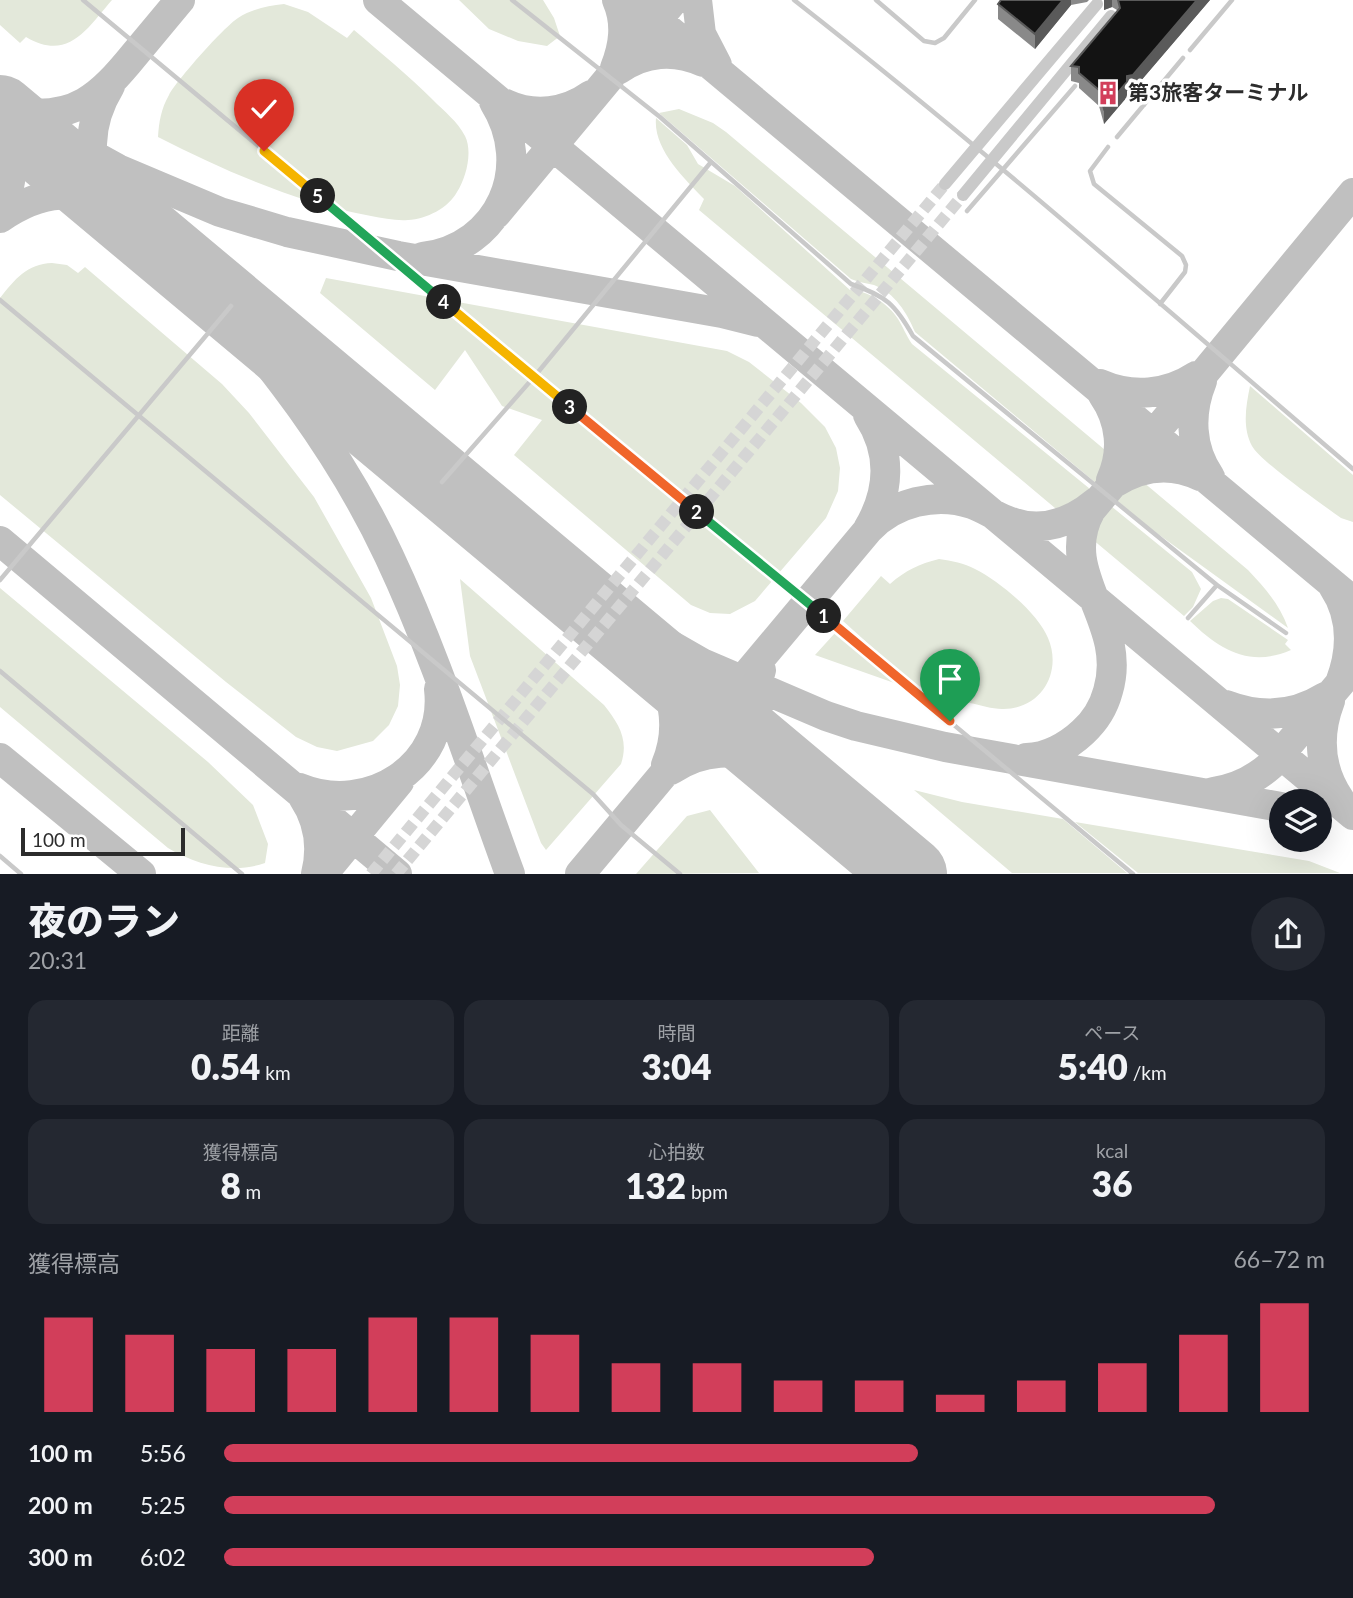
<!DOCTYPE html>
<html lang="ja">
<head>
<meta charset="utf-8">
<style>
	:root { --surface:#171b24; --page:#242831; --text:#f1f3f6; --muted:#9ea1a6; --accent:#d23e5a }
	body { margin:0; font-family:Lato,"Noto Sans JP",sans-serif; background:var(--page); color:var(--text); height:100vh; display:flex; flex-direction:column; font-size:26px; white-space:nowrap }
	* { box-sizing:border-box; margin:0 }
	p { font-size:23px; color:var(--muted) }
	.icon { flex:none; width:38px; height:38px; fill:none; stroke:currentColor; stroke-width:2; stroke-linecap:round; stroke-linejoin:round }
	.map { position:relative; height:874px; overflow:hidden }
	.drawer { display:flex; flex-direction:column; background:var(--surface); flex:1 }
	.drawer>* { flex:none }
	.controls { position:absolute; left:1269px; top:789px; display:grid; gap:14px }
	.controls a { display:grid; place-items:center; width:63px; height:63px; border-radius:50%; background:var(--surface); box-shadow:0 7px 28px #0002; font-size:35px }
	.scale { position:absolute; left:21px; bottom:18px; width:164px; box-sizing:border-box; padding-left:7px; border:4px solid #2c2c2c; border-top:0; font-size:19px; line-height:24px; white-space:nowrap; color:#2c2c2c; -webkit-text-stroke:5px #fff; paint-order:stroke }
	.pin { position:absolute; display:grid; place-items:center; width:60px; height:60px; color:#fff; margin:-72px -30px; border-radius:50% 50% 50% 0; rotate:-45deg; box-shadow:0 0 7px #0007 }
	.pin .icon { rotate:45deg }
	.km { position:absolute; width:35px; height:35px; margin:-18px; border-radius:50%; background:#222; color:#fff; font-size:19px; line-height:35px; text-align:center }
	.round { display:grid; place-items:center; flex:none; width:74px; height:74px; border-radius:37px; background:var(--page) }
	.overview { display:flex; align-items:center; justify-content:space-between; height:119px; padding:0 28px }
	h1 { font-size:38px; font-weight:800; line-height:52px }
	.metrics { display:grid; grid-template-columns:repeat(3,1fr); gap:10px; height:119px; padding:7px 28px }
	.metrics div { display:grid; align-content:center; border-radius:18px; background:var(--page); text-align:center }
	.metrics b { font-size:35px; font-weight:800 }
	.metrics small { font-size:19px; font-weight:400 }
	.metrics p { font-size:19px }
	.chart { height:196px; padding:14px 28px }
	.chart p { display:flex; justify-content:space-between }
	.chart svg { width:100%; height:126px; margin-top:7px; stroke:var(--accent); stroke-width:6 }
	ul { padding:0 28px; list-style:none; font-size:23px }
	li { display:grid; grid-template-columns:112px 84px 1fr; align-items:center; height:52px }
	li i { height:18px; border-radius:9px; background:var(--accent) }
	.map>svg:first-child { display:block }
	.green { fill:#e3e8da }
	.lines { fill:none; stroke-linecap:round; stroke-linejoin:round }
	.taxiway { stroke:#c0c0c0; stroke-width:30 }
	.runway { stroke:#c0c0c0; stroke-width:74 }
	.tertiary-tunnel { stroke:#d5d5d5; stroke-width:12; stroke-dasharray:12 6; stroke-linecap:butt }
	.service { stroke:#c9c9c9; stroke-width:4.5 }
	.tertiary { stroke:#c9c9c9; stroke-width:12 }
	.wall { fill:#898989 }
	.shaded-wall { fill:#5a5a5a }
	.building { fill:#131313; stroke:#5a5a5a; stroke-width:2 }
	.split-1-casing { stroke:#fff; stroke-width:14 }
	.split-2-casing { stroke:#fff; stroke-width:14 }
	.split-3-casing { stroke:#fff; stroke-width:14 }
	.split-4-casing { stroke:#fff; stroke-width:14 }
	.split-5-casing { stroke:#fff; stroke-width:14 }
	.split-6-casing { stroke:#fff; stroke-width:14 }
	.split-1 { stroke:#f0652b; stroke-width:9 }
	.split-2 { stroke:#22a559; stroke-width:9 }
	.split-3 { stroke:#f0652b; stroke-width:9 }
	.split-4 { stroke:#f5b400; stroke-width:9 }
	.split-5 { stroke:#22a559; stroke-width:9 }
	.split-6 { stroke:#f5b400; stroke-width:9 }
	.labels { text-anchor:middle; stroke-width:7; stroke-linejoin:round; paint-order:stroke }
	.poi-label { font-size:21px; font-weight:bold; fill:#2c2c2c; stroke:#fff; text-anchor:start }
</style>
</head>
<body>
<div class="map">
<svg width="1353" height="874" viewBox="0 0 1353 874">
	<rect width="100%" height="100%" fill="#fff"/>
	<path class="green" d="M0 0H112C87 29 68 62 26 37L20 43 0 25Z
		M459 0H543L554 18 560 36 547 46 518 41 489 29Z
		M284 4 308 12 347 38 354 30C381 53 408 75 433 100 444 111 458 122 465 136 473 152 466 178 457 192 448 208 427 219 408 220 396 221 383 218 371 216 297 203 225 171 158 137 159 122 161 109 169 95 177 80 224 27 238 18 252 9 267 6 284 4Z
		M679 109 713 123 726 132 1248 570C1265 588 1280 605 1288 628L1151 529 915 332C907 313 895 293 874 285 866 283 858 282 851 279L659 113Z
		M656 118 687 145 698 164 735 186 850 290C867 290 889 304 898 319 903 327 906 335 912 344L1192 572 1201 589 1193 607 1184 616 699 210 704 199C684 178 653 149 656 118Z
		M52 263 67 265 78 273 85 267 222 384 249 413 314 497 371 598 397 666 400 685 398 706 389 725 373 741 337 751 317 747 296 737 226 682 0 495V298C15 279 27 264 52 263Z
		M326 278 727 351 749 362 801 403 825 427 836 448 840 468 838 491 826 518 755 601 730 614 710 613 691 605 514 455 542 420 502 406 465 350 435 390 320 293Z
		M1250 386 1353 475V522L1341 518C1323 505 1260 461 1252 446 1242 427 1246 406 1250 386Z
		M939 559C952 561 964 563 975 569 999 581 1038 613 1048 638 1063 673 1040 710 1002 709 992 709 980 705 970 703 955 700 937 699 923 693 916 690 909 681 903 675 883 657 863 639 843 621L881 576 890 584C906 570 919 564 939 559Z
		M460 579 604 705C619 724 629 740 621 764L546 850 541 843 470 656Z
		M0 588 208 762 253 805 268 844 265 863C234 874 198 866 168 848L0 707Z
		M1221 598 1228 599 1288 640 1285 644 1291 650C1250 668 1220 650 1190 621L1213 601Z
		M835 633 900 685 815 655Z
		M914 790 962 802 1063 819 1127 873H1012Z
		M710 810 759 873 636 874 687 816Z
		M1075 822 1309 861 1340 873H1138Z"/>
	<g class="lines">
		<path class="taxiway" d="M378 0 1353 815
			M633 0 1353 601
			M697 0 701 34 717 65
			M615 68C624 45 627 23 617 0
			M618 70C644 51 675 49 703 62
			M110 86C88 122 84 166 110 202 117 210 126 218 134 225
			M0 104 118 169 220 212 287 232 398 256 722 313 758 322
			M506 104C534 117 566 113 591 95
			M16 112C75 121 100 97 135 54 150 36 165 18 180 0
			M0 122C12 151 16 183 0 211
			M496 214 674 0
			M0 218C41 190 79 185 120 215
			M423 257C500 247 535 167 494 102
			M193 274C269 360 340 451 389 556 437 658 471 768 510 874
			M1202 381C1189 413 1190 448 1210 477
			M1100 384C1132 398 1167 395 1196 376
			M1103 395C1121 421 1124 452 1111 480
			M1114 483C1141 466 1171 462 1200 476
			M868 529C890 492 892 452 868 415
			M0 541 397 874
			M522 550 606 608 702 663 826 716 856 726 945 747 1281 807
			M1333 586C1353 616 1353 649 1340 683
			M650 657C674 690 682 726 666 765
			M761 670C752 700 757 730 775 755
			M1330 701C1317 735 1319 769 1340 800
			M1226 705C1260 718 1293 717 1325 697
			M746 736 815 800 884 874
			M0 758 141 874
			M1026 758C1047 758 1068 746 1083 732 1095 721 1104 706 1108 691 1129 621 1055 574 1091 510L1353 193
			M671 770C703 748 736 749 771 761
			M300 788C368 816 448 766 439 689
			M1213 792C1235 789 1254 780 1271 765L1353 668
			M303 797C319 821 323 846 316 874
			M893 860 913 874
			M323 874 399 782
			M580 874 868 530C894 502 936 492 972 504 986 509 998 518 1011 522 1042 533 1072 522 1096 502"/>
		<path class="runway" d="M0 112 910 874"/>
		<path class="tertiary-tunnel" d="M371 874 945 184
			M396 874 963 195"/>
		<path class="service" d="M83 0 1133 874
			M512 0 660 117 851 284C886 296 895 304 913 336L1217 585 1286 633
			M794 0C986 150 1168 311 1353 469
			M876 0 924 41 935 43 944 38 975 0
			M1190 50 1232 0
			M1131 94 1144 105
			M1117 137 1183 58
			M1108 147 1090 171 1094 184 1182 256 1186 265 1185 272 1160 304
			M967 211 1075 86
			M0 300 593 794 621 825 680 874
			M442 482 534 377 711 162
			M0 580 231 306
			M1188 618 1217 585
			M0 671 242 874
			M0 856 21 874"/>
		<path class="tertiary" d="M945 184 1097 4
			M963 195 1111 16"/>
	</g>
	<path class="wall" d="M1001 0H1089L1087 2 1071 5 1035 49 998 19V4Z
		M1104 0H1210L1133 90 1127 91V97L1104 124 1099 106 1079 88V83L1071 81V66L1117 11V10L1112 7 1104 10Z"/>
	<path class="shaded-wall" d="M1063 0H1071V5L1035 49V34Z
		M1104 0H1112V7L1104 10Z
		M1197 0H1210L1133 90 1127 91V97L1104 124V109L1127 76Z"/>
	<path class="building" d="M1001 0H1063L1035 34 998 4Z
		M1118 0H1197L1133 75 1127 76V82L1104 109 1099 90 1079 73V67L1071 66 1120 8Z"/>
	<g class="lines">
		<g class="split-1-casing">
			<path id="split-1" d="M824 616 950 721"/>
		</g>
		<g class="split-2-casing">
			<path id="split-2" d="M697 512 824 616"/>
		</g>
		<g class="split-3-casing">
			<path id="split-3" d="M570 407 697 512"/>
		</g>
		<g class="split-4-casing">
			<path id="split-4" d="M444 302 570 407"/>
		</g>
		<g class="split-5-casing">
			<path id="split-5" d="M318 196 444 302"/>
		</g>
		<g class="split-6-casing">
			<path id="split-6" d="M264 151 318 196"/>
		</g>
		<use href="#split-1" class="split-1"/>
		<use href="#split-2" class="split-2"/>
		<use href="#split-3" class="split-3"/>
		<use href="#split-4" class="split-4"/>
		<use href="#split-5" class="split-5"/>
		<use href="#split-6" class="split-6"/>
	</g>
	<defs>
		<g id="building-bare" transform="scale(1.89)"><path d="M-4-6H4V6H1V3H-1V6H-4ZM-2.5-4.3h1.7v1.8h-1.7ZM.8-4.3h1.7v1.8H.8ZM-2.5-1h1.7V.8h-1.7ZM.8-1h1.7V.8H.8Z" fill="#d23e5a" stroke="#fff" stroke-width="2.5" paint-order="stroke"/></g>
	</defs>
	<g fill-rule="evenodd">
		<use href="#building-bare" x="1108" y="93"/>
	</g>
	<g class="labels">
		<g class="poi-label">
			<text x="1128" y="100">第3旅客ターミナル</text>
		</g>
	</g>
</svg>
<div class="controls">
<a><svg class="icon" aria-label="layers" viewBox="0 0 24 24"><path d="M12 4l9 5-9 5-9-5zM3 14l9 5 9-5"/></svg></a>
</div>
<div class="scale">100 m</div>
<div class="pin" style="left:950px;top:721px;background:#1e9e55"><svg class="icon" aria-label="arrive" viewBox="0 0 24 24"><path d="M6 21V4h12l-3 4 3 4H6"/></svg></div>
<div class="pin" style="left:264px;top:151px;background:#d93025"><svg class="icon" aria-label="check" viewBox="0 0 24 24"><path d="M5 12l5 5 9-10"/></svg></div>
<b class="km" style="left:824px;top:616px">1</b>
<b class="km" style="left:697px;top:512px">2</b>
<b class="km" style="left:570px;top:407px">3</b>
<b class="km" style="left:444px;top:302px">4</b>
<b class="km" style="left:318px;top:196px">5</b>
</div>
<section class="drawer">
<div class="overview"><div><h1>夜のラン</h1><p>20:31</p></div><a class="round"><svg class="icon" aria-label="share" viewBox="0 0 24 24"><path d="M12 15V3M7 8l5-5 5 5M5 13v7h14v-7"/></svg></a></div>
<div class="metrics">
<div><p>距離</p><b>0.54<small> km</small></b></div>
<div><p>時間</p><b>3:04</b></div>
<div><p>ペース</p><b>5:40<small> /km</small></b></div>
</div>
<div class="metrics">
<div><p>獲得標高</p><b>8<small> m</small></b></div>
<div><p>心拍数</p><b>132<small> bpm</small></b></div>
<div><p>kcal</p><b>36</b></div>
</div>
<div class="chart"><p><span>獲得標高</span>66–72 m</p>
<svg viewBox="0 0 160 44" preserveAspectRatio="none"><path d="M5 44V11M15 44V17M25 44V22M35 44V22M45 44V11M55 44V11M65 44V17M75 44V27M85 44V27M95 44V33M105 44V33M115 44V38M125 44V33M135 44V27M145 44V17M155 44V6"/></svg>
</div>
<ul>
<li><b>100 m</b>5:56<i style="width:63%"></i></li>
<li><b>200 m</b>5:25<i style="width:90%"></i></li>
<li><b>300 m</b>6:02<i style="width:59%"></i></li>
</ul>
</section>
</body>
</html>
